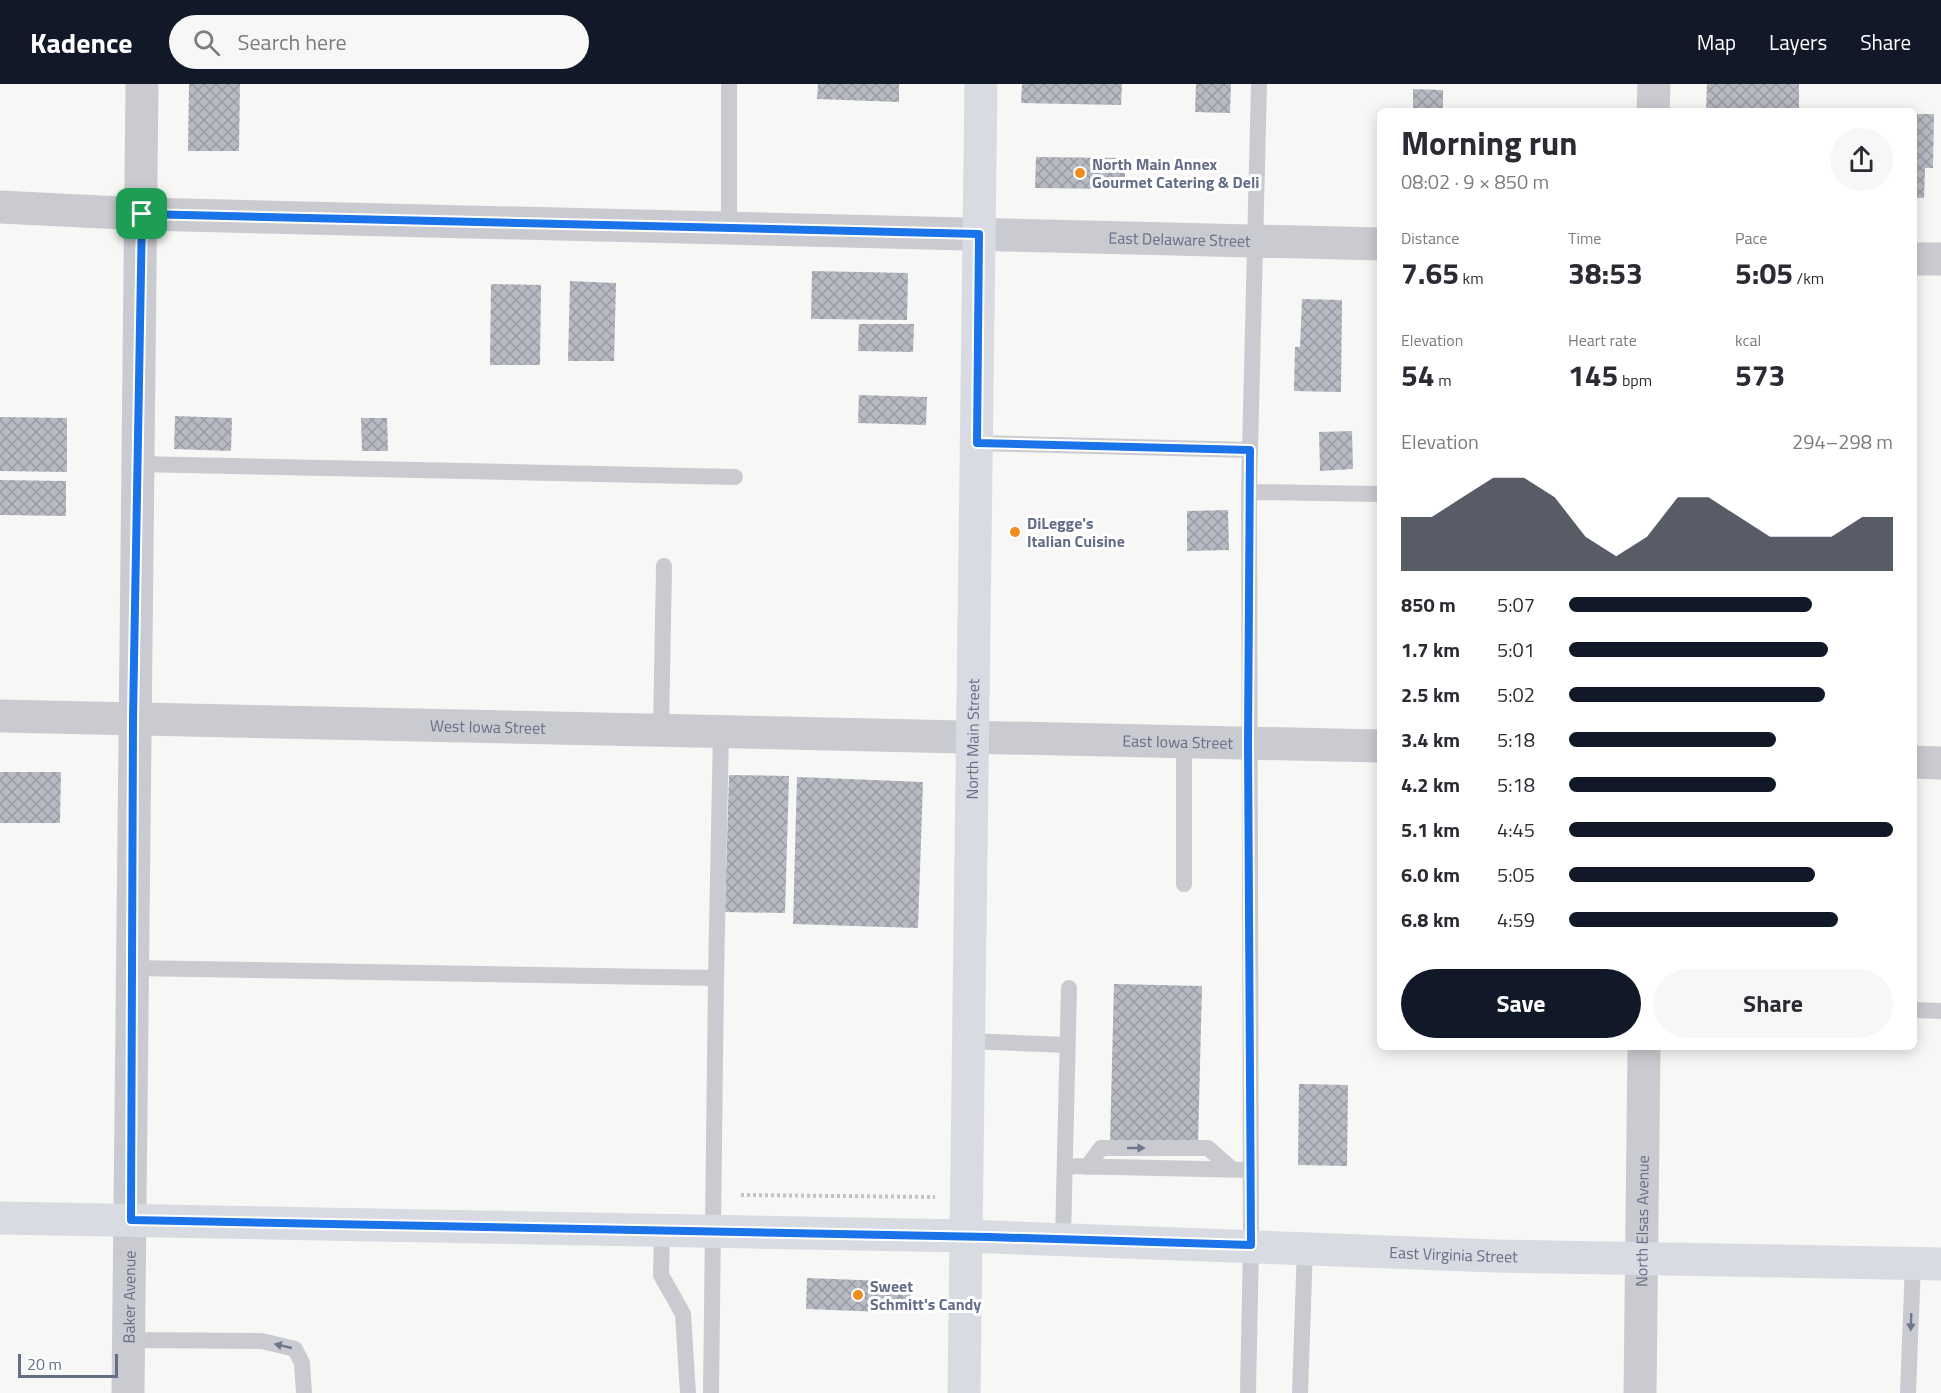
<!DOCTYPE html>
<html lang="en">
<head>
<meta charset="utf-8">
<style>
	:root { --surface:#fff; --page:#f7f7f7; --text:#2b2b33; --muted:#7c7c81; --accent:#111827 }
	body { margin:0; font-family:"Titillium Web",sans-serif; background:var(--page); color:var(--text); height:100vh; display:flex; flex-direction:column; font-size:22px; white-space:nowrap }
	* { box-sizing:border-box; margin:0 }
	p { font-size:20px; color:var(--muted) }
	.icon { flex:none; width:33px; height:33px; fill:none; stroke:currentColor; stroke-width:2; stroke-linecap:round; stroke-linejoin:round }
	.map { position:relative; flex:1; overflow:hidden }
	.sheet { position:absolute; left:1377px; top:24px; width:540px; height:942px; display:flex; flex-direction:column; background:var(--surface); border-radius:9px; box-shadow:0 3px 15px #0003 }
	.sheet>* { flex:none }
	.scale { position:absolute; left:18px; bottom:15px; width:100px; box-sizing:border-box; padding-left:6px; border:3px solid #656e88; border-top:0; font-size:16px; line-height:21px; white-space:nowrap; color:#656e88; -webkit-text-stroke:4px #fff; paint-order:stroke }
	.pin { position:absolute; display:grid; place-items:center; width:51px; height:51px; color:#fff; margin:-26px; border-radius:12px; box-shadow:0 3px 9px #0006 }
	.round { display:grid; place-items:center; flex:none; width:63px; height:63px; border-radius:32px; background:var(--page) }
	.summary { display:flex; align-items:center; justify-content:space-between; height:102px; padding:0 24px }
	h1 { font-size:33px; font-weight:700; line-height:45px }
	.metrics { display:grid; grid-template-columns:repeat(3,1fr); gap:9px; height:102px; padding:6px 24px }
	.metrics div { display:grid; align-content:center }
	.metrics b { font-size:30px; font-weight:700 }
	.metrics small { font-size:16px; font-weight:400 }
	.metrics p { font-size:16px }
	.chart { height:168px; padding:12px 24px }
	.chart p { display:flex; justify-content:space-between }
	.chart svg { width:100%; height:108px; margin-top:6px; fill:var(--accent); opacity:.7 }
	.cta { display:flex; gap:12px; margin-top:auto; padding:12px 24px }
	.cta a { flex:1; height:69px; border-radius:36px; background:var(--accent); color:#fff; font-size:24px; font-weight:700; line-height:69px; text-align:center }
	.cta a+a { background:var(--page); color:var(--text) }
	ul { padding:0 24px; list-style:none; font-size:20px }
	li { display:grid; grid-template-columns:96px 72px 1fr; align-items:center; height:45px }
	li i { height:15px; border-radius:8px; background:var(--accent) }
	header { display:flex; align-items:center; gap:36px; box-sizing:border-box; height:84px; padding:0 30px; background:var(--accent); color:#fff }
	header strong { font-size:28px }
	nav { display:flex; gap:33px; margin-inline-start:auto; font-size:21px }
	.search { width:420px; height:54px; background:var(--page); display:flex; align-items:center; gap:15px; box-sizing:border-box; padding:0 21px; border-radius:33px; color:var(--muted); font-size:22px }
	.map>svg:first-child { display:block }
	.building { fill:url(#building-cross-hatch) }
	.lines { fill:none; stroke-linecap:round; stroke-linejoin:round }
	.path { stroke:#c1c2c5; stroke-width:4; stroke-dasharray:3 3; stroke-linecap:butt }
	.lane { stroke:#cacbd0; stroke-width:16 }
	.street { stroke:#cacbd0; stroke-width:33 }
	.secondary { stroke:#d9dbe2; stroke-width:33 }
	.oneway { fill:#6f778f }
	.route-casing { stroke:#fff; stroke-width:12 }
	.route { stroke:#1a73e8; stroke-width:8 }
	.poi-dot { fill:#ef8d1d; stroke:#fff; stroke-width:2 }
	.labels { text-anchor:middle; stroke-width:6; stroke-linejoin:round; paint-order:stroke }
	.poi-label { font-size:16px; font-weight:bold; fill:#656e88; stroke:#fff; text-anchor:start }
	.street-label { font-size:16px; fill:#656e88; stroke:#fff }
</style>
</head>
<body>
<header>
<strong>Kadence</strong>
<div class="search"><svg class="icon" aria-label="search" viewBox="0 0 24 24"><circle cx="10" cy="10" r="6"/><path d="M15 15l6 6"/></svg>Search here</div>
<nav><a>Map</a><a>Layers</a><a>Share</a></nav>
</header>
<div class="map">
<svg width="1941" height="1309" viewBox="0 0 1941 1309">
	<defs>
		<pattern id="building-cross-hatch" width="8" height="8" patternUnits="userSpaceOnUse" patternTransform="scale(1.5)"><rect width="8" height="8" fill="#b7bac2"/><path d="M0 0l8 8M0 8l8-8" fill="none" stroke="#989ba3"/></pattern>
	</defs>
	<rect width="100%" height="100%" fill="#f7f8f5"/>
	<path class="building" d="M189 0H240L239 67H188Z
		M818 0H899V18L817 15Z
		M1022 0H1122L1121 21 1021 19Z
		M1196 0H1231L1230 29 1195 28Z
		M1707 0H1799V27H1706Z
		M1413 5 1443 6V27H1413Z
		M1914 30H1934L1933 84H1925L1924 114H1914Z
		M1036 73 1125 74V105L1035 104Z
		M812 187 908 189 907 236 811 235Z
		M570 197 616 199 614 277H568Z
		M491 200 541 201 540 281H490Z
		M1302 215 1342 216 1341 308 1294 307 1295 263H1300Z
		M859 240H914L913 268 858 267Z
		M859 311 927 313 926 341 858 339Z
		M175 332 232 334 231 367 174 365Z
		M0 333 67 334V388L0 387Z
		M361 334H387L388 367H362Z
		M1352 347 1353 385 1320 387 1319 348Z
		M0 396 66 397V432L0 431Z
		M1228 426 1229 466 1187 467V427Z
		M0 688H61L60 739H0Z
		M729 691 789 692 785 829 725 828Z
		M797 693 923 698 918 844 793 840Z
		M1114 900 1202 902 1198 1061 1110 1058Z
		M1299 1000 1348 1001 1347 1082 1298 1081Z
		M807 1194 911 1198 910 1229 806 1225Z"/>
	<g class="lines">
		<path class="path" d="M741 1111 935 1113"/>
		<path class="lane" d="M729 0V145
			M977 359 1250 366
			M138 380 735 393
			M1249 408 1380 410
			M661 646 664 482
			M1184 657V800
			M132 884 716 894 721 647
			M1914 926 1941 927
			M969 957 1067 961
			M1065 1082 1251 1086
			M1087 1083 1101 1064H1208L1233 1086
			M662 1147 661 1191 683 1230 688 1309
			M1063 1155 1069 904
			M129 1256 262 1257 295 1265 302 1279 304 1309
			M711 1309 716 894
			M1248 1309 1251 1162 1249 408 1259 0
			M1300 1309 1305 1163
			M1908 1309 1913 1179"/>
		<g class="street">
			<path d="M1653 27 1654 0"/>
			<path id="s1" d="M0 123 142 130 1380 160"/>
			<path d="M1914 175H1941"/>
			<path id="s2" d="M0 632 1380 662"/>
			<path d="M1914 678 1941 679"/>
			<path id="s3" d="M128 1309 142 0"/>
			<path id="s4" d="M1640 1309 1644 963"/>
		</g>
		<g class="secondary">
			<path id="s5" d="M0 1134 966 1152 1494 1172 1941 1180"/>
			<path id="s6" d="M964 1309 981 0"/>
		</g>
	</g>
	<defs><path id="oneway-solid" d="M-6-.8H1V-3.2L6.5 0L1 3.2V.8H-6Z" transform="scale(1.5)"/></defs>
	<g class="oneway">
		<use href="#oneway-solid" transform="translate(1136 1064)"/>
		<use href="#oneway-solid" transform="translate(1911 1238) rotate(92)"/>
		<use href="#oneway-solid" transform="translate(283 1262) rotate(-167)"/>
	</g>
	<g class="lines">
		<g class="route-casing">
			<path id="route" d="M142 130 979 150 977 359 1250 366 1248 658 1251 1161 989 1153 131 1136 133 634Z"/>
		</g>
		<use href="#route" class="route"/>
	</g>
	<g class="poi-dot">
		<circle cx="1080" cy="89" r="6"/>
		<circle cx="1015" cy="448" r="6"/>
		<circle cx="858" cy="1211" r="6"/>
	</g>
	<g class="labels">
		<g class="poi-label">
			<text x="1092" y="86">North Main Annex<tspan x="1092" dy="18">Gourmet Catering &amp; Deli</tspan></text>
			<text x="1027" y="445">DiLegge's<tspan x="1027" dy="18">Italian Cuisine</tspan></text>
			<text x="870" y="1208">Sweet<tspan x="870" dy="18">Schmitt's Candy</tspan></text>
		</g>
		<g class="street-label">
			<text dy="6" stroke="none"><textPath href="#s1" startOffset="1180">East Delaware Street</textPath></text>
			<text dy="6" stroke="none"><textPath href="#s2" startOffset="488">West Iowa Street</textPath></text>
			<text dy="6" stroke="none"><textPath href="#s6" startOffset="654">North Main Street</textPath></text>
			<text dy="6" stroke="none"><textPath href="#s2" startOffset="1178">East Iowa Street</textPath></text>
			<text dy="6" stroke="none"><textPath href="#s4" startOffset="172">North Elsas Avenue</textPath></text>
			<text dy="6" stroke="none"><textPath href="#s5" startOffset="1454">East Virginia Street</textPath></text>
			<text dy="6" stroke="none"><textPath href="#s3" startOffset="96">Baker Avenue</textPath></text>
		</g>
	</g>
</svg>
<div class="scale">20 m</div>
<div class="pin" style="left:142px;top:130px;background:#1e9e55"><svg class="icon" aria-label="arrive" viewBox="0 0 24 24"><path d="M6 21V4h12l-3 4 3 4H6"/></svg></div>
<section class="sheet">
<div class="summary"><div><h1>Morning run</h1><p>08:02 · 9 × 850 m</p></div><a class="round"><svg class="icon" aria-label="share" viewBox="0 0 24 24"><path d="M12 15V3M7 8l5-5 5 5M5 13v7h14v-7"/></svg></a></div>
<div class="metrics">
<div><p>Distance</p><b>7.65<small> km</small></b></div>
<div><p>Time</p><b>38:53</b></div>
<div><p>Pace</p><b>5:05<small> /km</small></b></div>
</div>
<div class="metrics">
<div><p>Elevation</p><b>54<small> m</small></b></div>
<div><p>Heart rate</p><b>145<small> bpm</small></b></div>
<div><p>kcal</p><b>573</b></div>
</div>
<div class="chart"><p><span>Elevation</span>294–298 m</p>
<svg viewBox="0 0 160 44" preserveAspectRatio="none"><path d="M0 44V22L10 22L20 14L30 6L40 6L50 14L60 30L70 38L80 30L90 14L100 14L110 22L120 30L130 30L140 30L150 22L160 22V44z"/></svg>
</div>
<ul>
<li><b>850 m</b>5:07<i style="width:75%"></i></li>
<li><b>1.7 km</b>5:01<i style="width:80%"></i></li>
<li><b>2.5 km</b>5:02<i style="width:79%"></i></li>
<li><b>3.4 km</b>5:18<i style="width:64%"></i></li>
<li><b>4.2 km</b>5:18<i style="width:64%"></i></li>
<li><b>5.1 km</b>4:45<i style="width:100%"></i></li>
<li><b>6.0 km</b>5:05<i style="width:76%"></i></li>
<li><b>6.8 km</b>4:59<i style="width:83%"></i></li>
</ul>
<div class="cta"><a>Save</a><a>Share</a></div>
</section>
</div>
</body>
</html>
